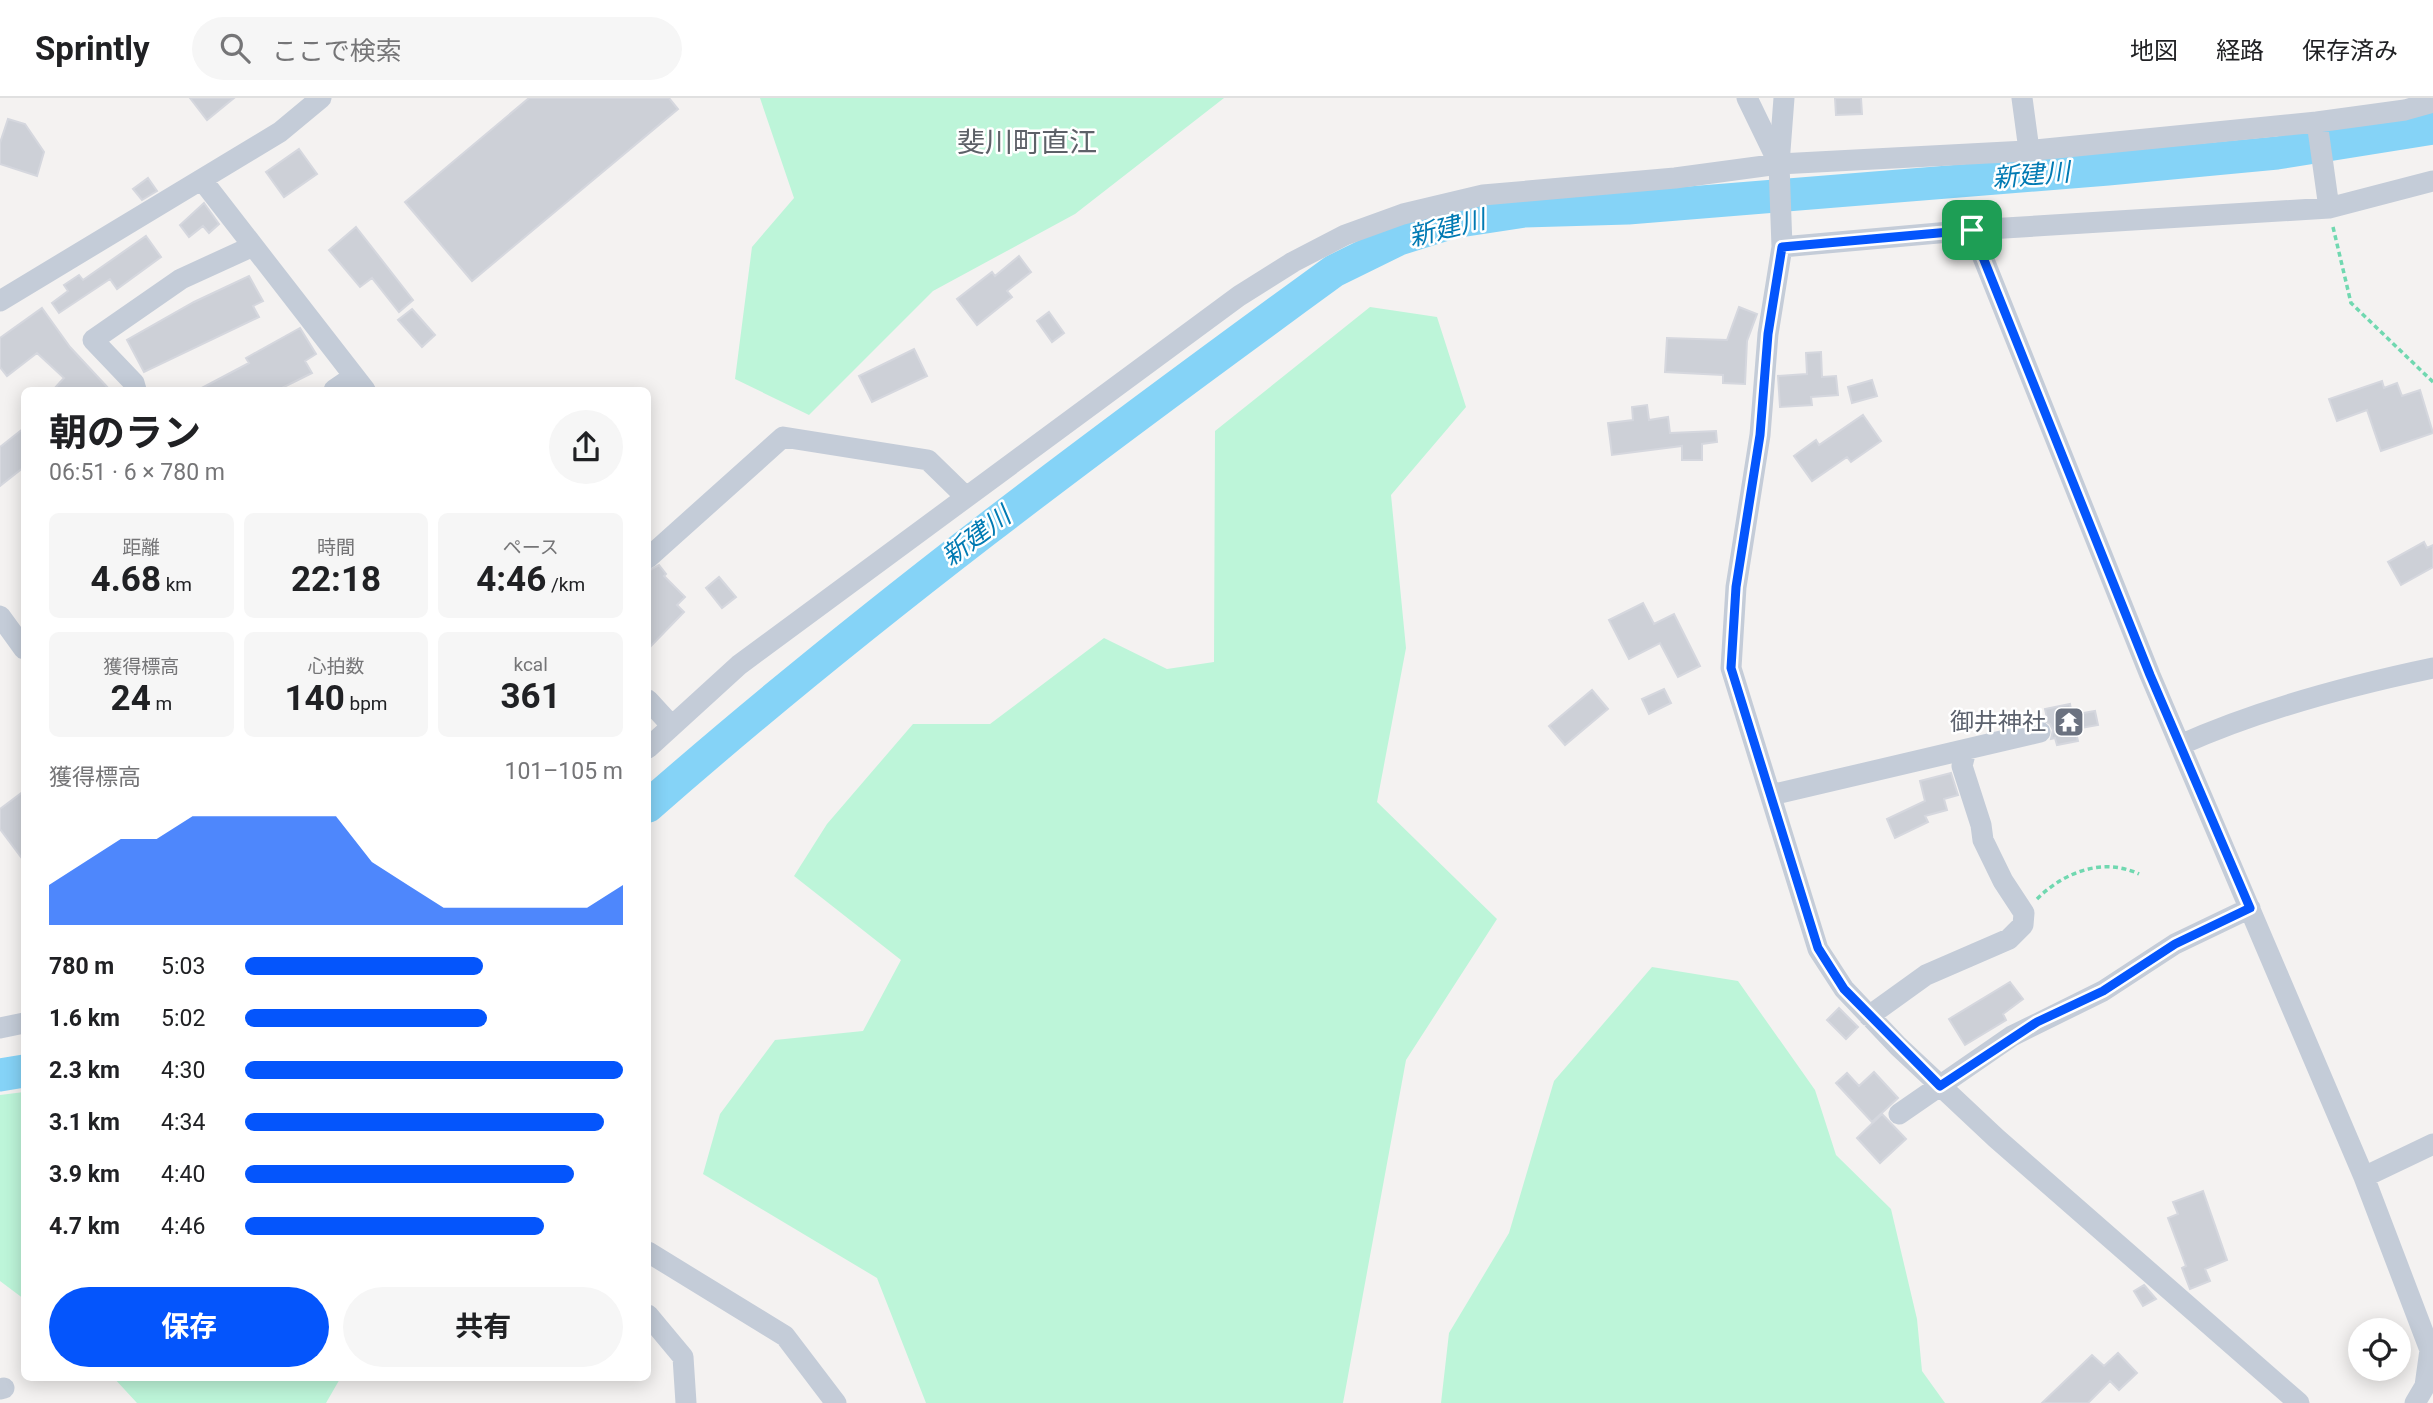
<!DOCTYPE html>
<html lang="ja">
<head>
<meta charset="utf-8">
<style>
	:root { --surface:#fff; --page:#f6f6f6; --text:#202124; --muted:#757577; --line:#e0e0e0; --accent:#0455fc }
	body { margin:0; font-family:Roboto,"Noto Sans JP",sans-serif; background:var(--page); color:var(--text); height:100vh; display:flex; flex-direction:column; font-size:26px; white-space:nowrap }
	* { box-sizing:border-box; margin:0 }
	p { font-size:23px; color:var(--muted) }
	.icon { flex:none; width:38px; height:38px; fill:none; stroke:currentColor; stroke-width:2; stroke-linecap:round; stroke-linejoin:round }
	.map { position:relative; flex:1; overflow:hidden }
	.side { position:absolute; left:21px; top:289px; width:630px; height:994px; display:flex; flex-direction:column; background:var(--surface); border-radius:10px; box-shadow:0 4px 18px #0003 }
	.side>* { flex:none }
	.buttons { position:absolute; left:2348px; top:1220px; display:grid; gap:14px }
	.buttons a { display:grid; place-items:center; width:63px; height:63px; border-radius:50%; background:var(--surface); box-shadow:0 4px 18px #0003; font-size:35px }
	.pin { position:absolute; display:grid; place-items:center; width:60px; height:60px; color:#fff; margin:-30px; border-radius:14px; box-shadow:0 4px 10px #0006 }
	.round { display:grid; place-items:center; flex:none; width:74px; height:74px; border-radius:37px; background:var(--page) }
	.head { display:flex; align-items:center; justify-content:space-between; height:119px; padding:0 28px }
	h1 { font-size:38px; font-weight:700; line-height:52px }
	.metrics { display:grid; grid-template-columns:repeat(3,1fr); gap:10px; height:119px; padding:7px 28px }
	.metrics div { display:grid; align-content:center; border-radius:10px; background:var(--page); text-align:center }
	.metrics b { font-size:35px; font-weight:700 }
	.metrics small { font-size:19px; font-weight:400 }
	.metrics p { font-size:19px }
	.chart { height:196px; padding:14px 28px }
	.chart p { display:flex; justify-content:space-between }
	.chart svg { width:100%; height:126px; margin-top:7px; fill:var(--accent); opacity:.7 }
	.cta { display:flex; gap:14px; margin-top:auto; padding:14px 28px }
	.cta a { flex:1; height:80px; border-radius:42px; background:var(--accent); color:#fff; font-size:28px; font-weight:700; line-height:80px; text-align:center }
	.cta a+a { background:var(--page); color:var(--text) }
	ul { padding:0 28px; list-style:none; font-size:23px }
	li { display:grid; grid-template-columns:112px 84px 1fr; align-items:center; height:52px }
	li i { height:18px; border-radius:9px; background:var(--accent) }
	header { display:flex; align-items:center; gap:42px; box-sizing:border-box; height:98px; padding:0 35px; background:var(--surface); border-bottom:2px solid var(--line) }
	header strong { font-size:33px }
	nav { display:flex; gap:38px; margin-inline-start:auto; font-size:24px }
	.search { width:490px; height:63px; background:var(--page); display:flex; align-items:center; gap:18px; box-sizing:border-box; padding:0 24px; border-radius:38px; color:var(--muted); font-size:26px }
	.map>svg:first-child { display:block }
	.green { fill:#bdf5d9 }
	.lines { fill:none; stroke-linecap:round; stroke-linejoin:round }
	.river { stroke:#85d3f7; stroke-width:33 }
	.building { fill:#cdd0d7; stroke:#d5d7de; stroke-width:2 }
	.path { stroke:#70d8b0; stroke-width:3.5; stroke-dasharray:5 3.5; stroke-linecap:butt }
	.minor { stroke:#c4ccd8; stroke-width:21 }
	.route-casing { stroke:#fff; stroke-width:14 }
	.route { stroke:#0455fc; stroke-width:9 }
	.labels { text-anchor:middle; stroke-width:5; stroke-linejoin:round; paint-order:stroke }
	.worship-label { font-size:24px; fill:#5b616d; stroke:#fff; text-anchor:end }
	.water-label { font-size:26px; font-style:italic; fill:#017ab3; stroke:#fff }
	.quarter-label { font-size:28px; fill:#5d6168; stroke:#fff }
</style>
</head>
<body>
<header>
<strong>Sprintly</strong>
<div class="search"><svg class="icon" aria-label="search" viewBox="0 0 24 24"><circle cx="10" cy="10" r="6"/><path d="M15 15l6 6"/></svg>ここで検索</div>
<nav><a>地図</a><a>経路</a><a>保存済み</a></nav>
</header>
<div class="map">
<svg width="2433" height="1305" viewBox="0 0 2433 1305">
	<rect width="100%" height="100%" fill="#f4f2f1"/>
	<path class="green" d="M760 0H1224L1075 116 933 193 809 317 735 281 752 149 794 100Z
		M1370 209 1437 219 1466 309 1391 397 1406 550 1377 704 1497 821 1406 962 1343 1305H926L877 1180 703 1076 720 1016 775 942 863 933 901 862 794 778 827 726 913 626H990L1104 540 1167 571 1214 564 1215 333Z
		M1652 869 1738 883 1815 992 1836 1057 1891 1111 1917 1221 1922 1273 1945 1305H1441L1449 1235 1509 1135 1554 983Z
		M24 994V1201L0 1183V997Z
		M113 1279H341L326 1305H137Z"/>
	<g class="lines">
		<path class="river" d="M648 708C866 517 1099 344 1334 173L1399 141 1453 124 1524 113 1628 110 2108 71 2277 55 2433 30
			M0 977 24 973"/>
	</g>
	<path class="building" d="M190 0H234L207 22Z
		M529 0H669L678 11 472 183 405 104Z
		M1835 0H1861L1862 16 1836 17Z
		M8 21 25 26 44 54 37 78 0 66V45Z
		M299 51 317 76 284 99 266 74Z
		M148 80 157 93 142 102 133 91Z
		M204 105 219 126 209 135 203 128 189 139 180 127Z
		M356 129 413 202 399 214 372 180 360 189 329 152Z
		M146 138 161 159 117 191 110 181 59 215 52 205 68 193 64 187 79 177 83 182Z
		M1019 158 1031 174 1007 193 1012 199 977 227 957 201 992 174 995 178Z
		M249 178 263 203 253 208 259 219 144 274 127 242 194 204Z
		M1739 209 1757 216 1747 243 1745 286 1723 285V277L1665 274 1667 240 1727 242Z
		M42 210 70 249 110 292H53L64 280 37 255 7 278 0 269V240Z
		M412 211 435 237 422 249 398 222Z
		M1049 214 1064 235 1052 244 1037 223Z
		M300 230 316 256 305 263 312 275 278 292H198L249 265 246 260Z
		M914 251 927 278 872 304 859 278Z
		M1821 254 1822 279 1836 278 1838 297 1811 299 1812 307 1780 309 1778 278 1807 276 1806 255Z
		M1872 282 1877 298 1852 305 1848 289Z
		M2382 283 2384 290 2397 285 2402 298 2420 292 2433 335 2381 353 2367 312 2337 323 2329 301Z
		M1647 307 1649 322 1668 319 1670 335 1716 333 1717 344 1702 346V362H1682V348L1612 357 1608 325 1633 322 1632 309Z
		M1863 317 1881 343 1851 364 1847 359 1812 383 1794 358 1816 342 1819 347Z
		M24 330V369L0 388V349Z
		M2424 444 2427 450 2433 447V469L2401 487 2388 464Z
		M659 467 666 476 664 478 685 499 677 507 684 514 648 551V473Z
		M719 479 736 499 722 510 706 490Z
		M1643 505 1654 526 1674 516 1700 568 1678 579 1660 545 1629 561 1609 522Z
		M1664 591 1671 605 1649 616 1642 601Z
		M1592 592 1608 611 1565 647 1549 628Z
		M2070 606 2072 617 2095 613 2098 627 2075 631 2078 643 2057 647 2055 640 2051 641 2053 632 2050 626 2041 621 2047 620 2045 611Z
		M1951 675 1958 697 1944 701 1947 712 1925 718 1928 724 1895 740 1887 721 1925 703 1920 683Z
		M24 693V763L0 731V711Z
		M2010 884 2023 901 2003 916 2006 922 1965 947 1949 921Z
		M1839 910 1858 929 1846 941 1827 922Z
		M1874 974 1898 1000 1872 1024 1836 985 1847 975 1859 988Z
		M1882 1016 1906 1041 1880 1065 1857 1040Z
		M2203 1093 2227 1162 2205 1171 2210 1183 2190 1191 2182 1170 2186 1168 2168 1120 2178 1116 2173 1104Z
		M2144 1187 2156 1201 2143 1208 2134 1193Z
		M2118 1255 2137 1275 2119 1292 2110 1283 2088 1305H2042L2092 1257 2104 1268Z"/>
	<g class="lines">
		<path class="path" d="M2333 129 2351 205 2433 284
			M2037 801C2064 774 2103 759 2139 776"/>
		<path class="minor" d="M1747 0 1778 64
			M1784 0 1779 66 1782 149 1768 236 1760 337 1736 489 1731 570 1818 851 1844 891 1898 948 1996 1040 2299 1305
			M2022 0 2029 52
			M2317 24 2329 110
			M202 82 365 292
			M1972 132 2150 577 2364 1079 2430 1252 2425 1288 2415 1305
			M1782 149 1972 132 2329 110 2433 83
			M0 203 280 34 321 0
			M136 292 134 285 93 242 181 181 253 148
			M334 292 353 279
			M648 460 783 339 928 362 966 399
			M0 518 24 551
			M648 602 671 627
			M2180 647C2260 611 2347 588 2433 570
			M648 650 739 567 1239 198 1293 164 1345 137 1403 116 1483 97 1675 80 1779 66 2026 53 2317 24 2405 12 2433 4
			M1771 697 2040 634
			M1869 918 1926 877 2009 841 2023 827 2024 815 2003 783 1983 742 1981 727 1962 668 1966 652
			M0 930 24 925
			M1899 1016 2012 938 2103 893 2175 846 2250 810
			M2364 1079 2433 1046
			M648 1154 785 1238 836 1305
			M648 1217 683 1259 686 1305
			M0 1291 4 1290"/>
	</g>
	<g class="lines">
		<g class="route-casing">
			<path id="route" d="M1972 132 2150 577 2250 810 2175 846 2103 893 2037 924 1940 988 1844 891 1818 850 1731 570 1736 489 1760 337 1768 236 1782 149Z"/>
		</g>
		<use href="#route" class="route"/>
	</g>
	<defs>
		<g id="temple-square" transform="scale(1.575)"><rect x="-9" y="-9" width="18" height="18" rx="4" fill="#6b7280" stroke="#fff"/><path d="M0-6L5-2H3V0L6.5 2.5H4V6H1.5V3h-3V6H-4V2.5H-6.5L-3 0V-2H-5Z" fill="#fff"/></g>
	</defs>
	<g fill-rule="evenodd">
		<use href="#temple-square" x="2069" y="624"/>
	</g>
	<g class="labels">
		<g class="worship-label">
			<text x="2046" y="632">御井神社</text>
		</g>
		<g class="water-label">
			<text transform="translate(2031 77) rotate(-5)" y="9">新建川</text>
			<text transform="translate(1447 130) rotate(-14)" y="9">新建川</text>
			<text transform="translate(976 438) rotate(-37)" y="9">新建川</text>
		</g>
		<g class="quarter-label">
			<text x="1027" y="54">斐川町直江</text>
		</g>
	</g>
</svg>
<div class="buttons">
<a><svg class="icon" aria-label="locate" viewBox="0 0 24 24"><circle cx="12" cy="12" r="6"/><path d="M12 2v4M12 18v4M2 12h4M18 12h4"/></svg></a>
</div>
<div class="pin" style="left:1972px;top:132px;background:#1e9e55"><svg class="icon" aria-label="arrive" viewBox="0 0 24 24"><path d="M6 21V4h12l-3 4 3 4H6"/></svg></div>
<section class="side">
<div class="head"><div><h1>朝のラン</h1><p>06:51 · 6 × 780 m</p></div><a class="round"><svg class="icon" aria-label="share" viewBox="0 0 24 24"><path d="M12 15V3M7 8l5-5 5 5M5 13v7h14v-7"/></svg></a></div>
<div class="metrics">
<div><p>距離</p><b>4.68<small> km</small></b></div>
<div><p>時間</p><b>22:18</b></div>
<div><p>ペース</p><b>4:46<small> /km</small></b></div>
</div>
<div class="metrics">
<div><p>獲得標高</p><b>24<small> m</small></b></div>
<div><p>心拍数</p><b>140<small> bpm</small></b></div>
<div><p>kcal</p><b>361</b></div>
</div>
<div class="chart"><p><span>獲得標高</span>101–105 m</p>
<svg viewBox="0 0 160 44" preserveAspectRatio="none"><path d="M0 44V30L10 22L20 14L30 14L40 6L50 6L60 6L70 6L80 6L90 22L100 30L110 38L120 38L130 38L140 38L150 38L160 30V44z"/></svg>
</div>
<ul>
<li><b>780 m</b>5:03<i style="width:63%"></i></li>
<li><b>1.6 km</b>5:02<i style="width:64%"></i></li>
<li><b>2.3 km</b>4:30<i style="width:100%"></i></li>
<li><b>3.1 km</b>4:34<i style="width:95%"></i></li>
<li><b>3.9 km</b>4:40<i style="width:87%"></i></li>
<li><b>4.7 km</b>4:46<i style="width:79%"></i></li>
</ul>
<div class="cta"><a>保存</a><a>共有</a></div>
</section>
</div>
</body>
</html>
